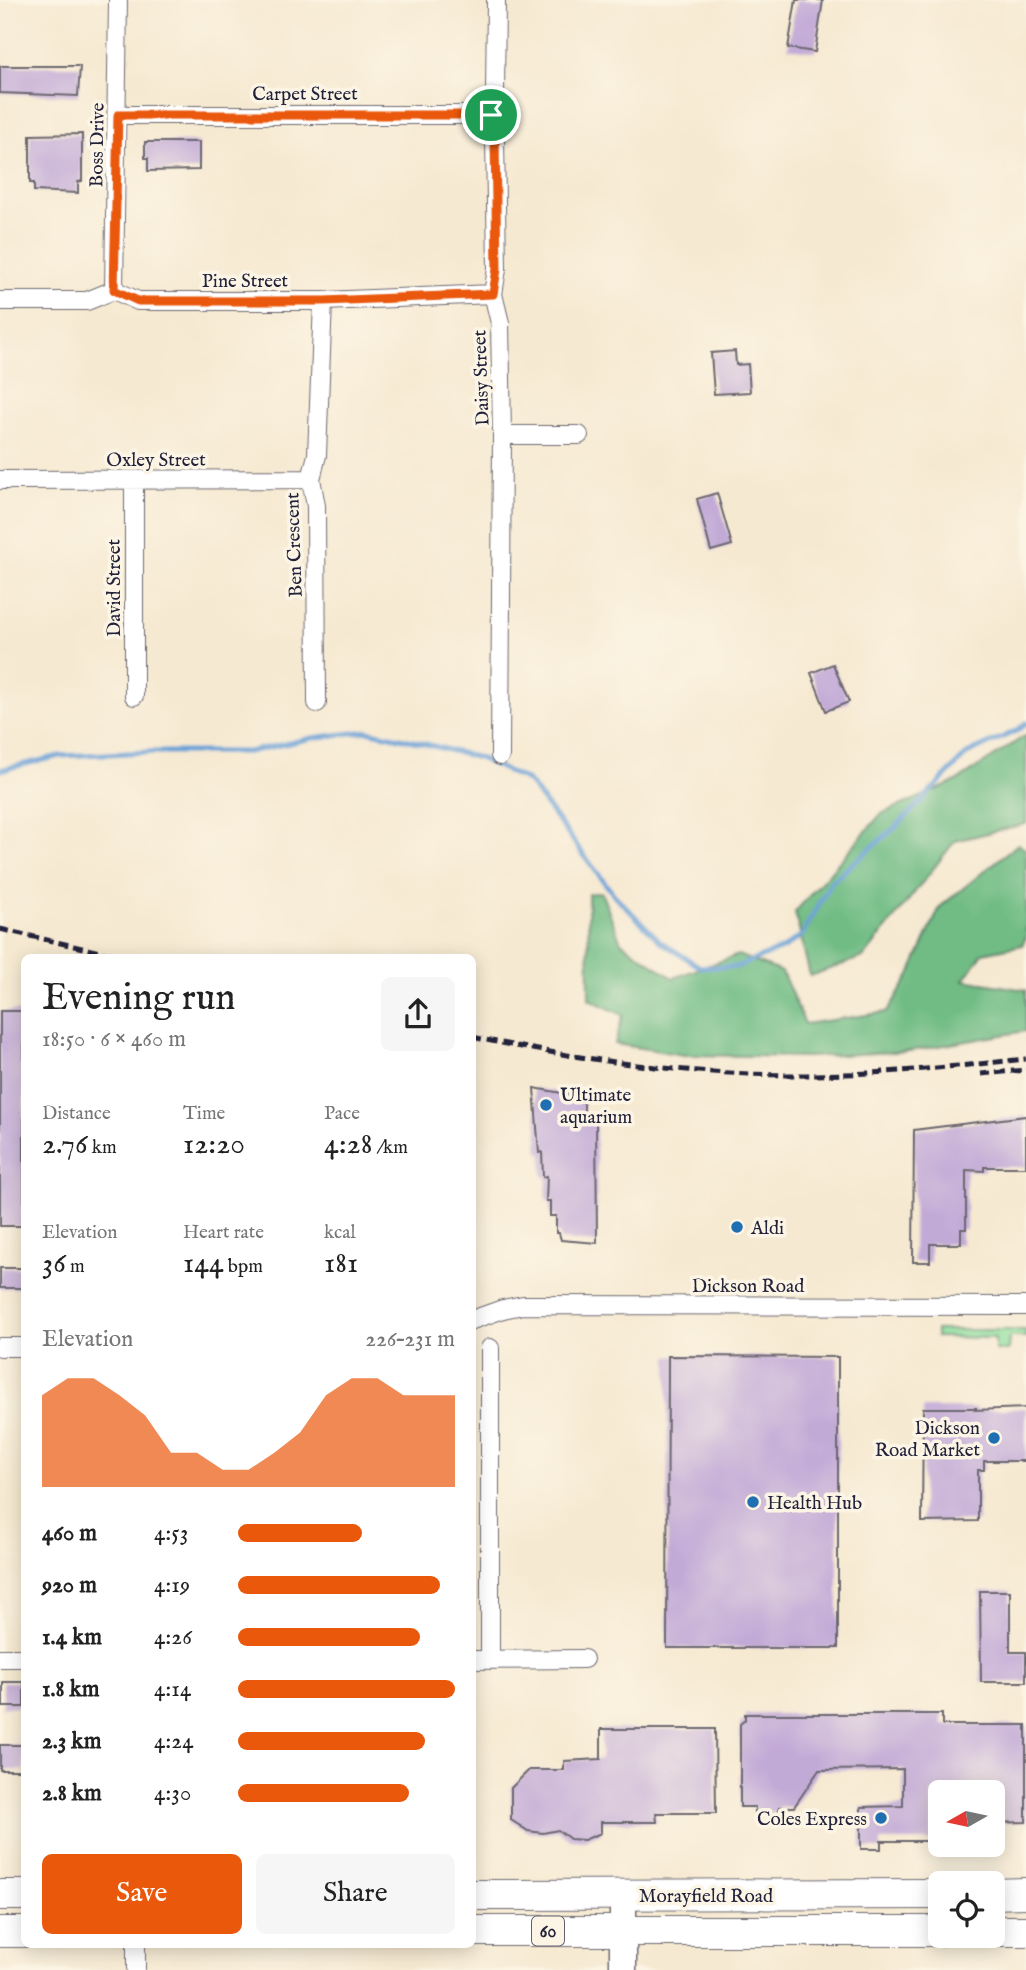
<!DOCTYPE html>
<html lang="en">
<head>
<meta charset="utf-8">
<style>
	:root { --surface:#fff; --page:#f6f6f6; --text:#222; --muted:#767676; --accent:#ea580c }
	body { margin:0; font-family:"IM FELL English",serif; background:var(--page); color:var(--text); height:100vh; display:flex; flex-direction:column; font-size:26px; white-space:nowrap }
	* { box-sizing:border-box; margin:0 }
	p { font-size:23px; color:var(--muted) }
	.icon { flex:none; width:38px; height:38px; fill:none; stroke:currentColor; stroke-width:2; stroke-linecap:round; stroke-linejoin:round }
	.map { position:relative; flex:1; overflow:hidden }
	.side { position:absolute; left:21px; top:954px; width:455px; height:994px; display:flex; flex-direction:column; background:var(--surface); border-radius:10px; box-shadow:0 4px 18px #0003 }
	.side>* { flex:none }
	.needle { width:46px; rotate:261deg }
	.buttons { position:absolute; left:928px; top:1780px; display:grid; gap:14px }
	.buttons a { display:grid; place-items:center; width:77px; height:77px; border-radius:10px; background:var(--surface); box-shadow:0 4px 18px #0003; font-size:35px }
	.pin { position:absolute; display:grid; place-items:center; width:60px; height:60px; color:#fff; margin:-30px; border:4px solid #fff; border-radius:50%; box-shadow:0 2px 7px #0007 }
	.round { display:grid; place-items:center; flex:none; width:74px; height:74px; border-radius:10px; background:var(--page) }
	.overview { display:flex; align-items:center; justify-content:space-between; height:119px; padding:0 21px }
	h1 { font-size:38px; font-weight:600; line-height:52px }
	.figures { display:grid; grid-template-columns:repeat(3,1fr); gap:10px; height:119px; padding:7px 21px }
	.figures div { display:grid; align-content:center }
	.figures b { font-size:30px; font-weight:600 }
	.figures small { font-size:19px; font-weight:400 }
	.figures p { font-size:19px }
	.chart { height:196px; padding:14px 21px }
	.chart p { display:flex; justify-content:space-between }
	.chart svg { width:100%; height:126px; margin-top:7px; fill:var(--accent); opacity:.7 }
	.action { display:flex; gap:14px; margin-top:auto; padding:14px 21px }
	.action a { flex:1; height:80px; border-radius:10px; background:var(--accent); color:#fff; font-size:28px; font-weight:600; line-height:80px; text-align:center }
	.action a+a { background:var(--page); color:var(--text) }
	ul { padding:0 21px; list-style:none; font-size:23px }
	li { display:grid; grid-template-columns:112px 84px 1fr; align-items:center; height:52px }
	li i { height:18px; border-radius:9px; background:var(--accent) }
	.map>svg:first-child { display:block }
	.green { fill:#8bdd9d; stroke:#56806c; stroke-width:2 }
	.forest { fill:#70bc84; stroke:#496f60; stroke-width:2 }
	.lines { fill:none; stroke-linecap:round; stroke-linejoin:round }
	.stream { stroke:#69a0d7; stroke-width:5 }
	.building { fill:#c2aad7 }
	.street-casing { stroke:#6c6870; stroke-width:20 }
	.secondary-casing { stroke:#6c6870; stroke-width:29 }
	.primary-casing { stroke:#6c6870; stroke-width:32 }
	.street { stroke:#fff; stroke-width:18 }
	.secondary { stroke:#fff; stroke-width:26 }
	.primary { stroke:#fff; stroke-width:30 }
	.rail { stroke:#22223b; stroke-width:5; stroke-dasharray:10 5; stroke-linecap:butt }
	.route-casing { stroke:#fff; stroke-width:14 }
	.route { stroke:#ea580c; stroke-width:9 }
	.poi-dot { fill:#1f6fb2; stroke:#fcf5e5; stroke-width:2.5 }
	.labels { text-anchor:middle; stroke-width:7; stroke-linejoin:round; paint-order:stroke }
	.shield { fill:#fcf5e5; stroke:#63616e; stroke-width:2 }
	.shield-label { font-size:18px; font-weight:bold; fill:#22223b }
	.street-label { font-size:19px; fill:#22223b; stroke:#fcf5e5 }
	.poi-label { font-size:19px; fill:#22223b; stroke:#fcf5e5; text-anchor:start }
</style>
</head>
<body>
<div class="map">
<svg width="1026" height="1970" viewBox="0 0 1026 1970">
	<rect width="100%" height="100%" fill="#fcf5e5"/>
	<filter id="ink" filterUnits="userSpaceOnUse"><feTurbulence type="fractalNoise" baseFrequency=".0143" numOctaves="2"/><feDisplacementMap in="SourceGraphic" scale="14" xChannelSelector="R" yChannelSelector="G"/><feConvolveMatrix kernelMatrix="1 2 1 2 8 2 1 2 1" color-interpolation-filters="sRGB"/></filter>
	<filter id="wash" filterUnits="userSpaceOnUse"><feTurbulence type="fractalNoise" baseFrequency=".00686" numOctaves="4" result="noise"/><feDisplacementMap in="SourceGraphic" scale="28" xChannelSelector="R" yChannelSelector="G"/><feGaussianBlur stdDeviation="1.57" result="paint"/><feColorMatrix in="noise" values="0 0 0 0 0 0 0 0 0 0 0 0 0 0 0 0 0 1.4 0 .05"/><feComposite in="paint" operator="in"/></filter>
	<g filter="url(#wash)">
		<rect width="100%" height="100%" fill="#f6e9d1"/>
		<path class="green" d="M936 1330H1026V1337H1009L1008 1350H995V1338L936 1337Z"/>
		<path class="forest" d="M1026 735V824L955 841 864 957 810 976 795 912 881 814 957 781Z
			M1018 844 1026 850V937L1022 945 983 953 964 980 1026 990V1031L910 1051 808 1057 684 1055 615 1044 623 1015 589 999 588 894 601 892 621 942 673 978 738 955 782 972 805 1024 887 1012 909 977 940 907Z"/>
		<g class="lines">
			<path class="stream" d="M0 770 60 756 150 752H248L312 738 367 731 418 742 479 758 528 781 614 895 660 941 700 967H736L784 948 802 935 831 882 898 825 967 754 1018 730 1026 723"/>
		</g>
		<g id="blocks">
			<path class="building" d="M796 0H823L815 52 788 48Z
				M0 66H80L78 96 0 93Z
				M82 134V181L78 182V193L34 191V183H30V135Z
				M145 142H199V170L148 171V158H145Z
				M735 351 736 365 748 364 750 392 714 394 711 353Z
				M717 493 732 545 711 551 697 499Z
				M833 664 849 702 826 711 811 673Z
				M0 1011H24V1226H0Z
				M534 1088 584 1097V1118H596L597 1243 561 1240 559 1233H556V1216H550V1201H546L547 1176 543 1177 542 1152 539 1153Z
				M1026 1116V1167H984V1171L966 1170V1229H961V1244H930V1262H913L914 1130Z
				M0 1268H24V1288H0Z
				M668 1356 838 1357V1648H667Z
				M923 1408H976L975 1410 1026 1408V1461H984V1470H978V1521L922 1522Z
				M980 1591H1010V1652H1026V1682H981Z
				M3 1682H24V1707H3Z
				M745 1714H942V1725H1026V1822L992 1823V1792H932V1841H881V1849H861V1807L903 1806V1769L819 1770 794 1807H779V1813H755V1807H740V1724L745 1720Z
				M601 1729H715L716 1813H656L657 1822H601V1833L584 1840 570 1839 558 1830 543 1833 528 1831 511 1820V1788L529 1770H564V1761L601 1759Z
				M0 1745H24V1770H0Z"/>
		</g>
	</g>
	<g filter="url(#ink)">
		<use href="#blocks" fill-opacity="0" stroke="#6c6870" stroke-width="2"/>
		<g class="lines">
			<g class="street-casing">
				<path id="street" d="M496 0 495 94 491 115 495 138 497 269 493 294 500 323 502 435 500 756
					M118 115H491
					M114 290 118 0
					M0 301H87L114 290 138 301H323L493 294
					M502 435H579
					M0 480 311 479
					M134 480V696
					M317 703 316 506 311 479 317 455 323 301
					M472 1320 503 1309 523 1305 1026 1306
					M0 1347H24
					M490 1348V1660
					M0 1658H24
					M472 1660 584 1659
					M136 1944V1970"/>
			</g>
			<g class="secondary-casing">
				<path id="secondary" d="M623 1970V1895"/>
			</g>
			<g class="primary-casing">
				<path id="primary" d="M992 1894 1026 1893
					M0 1895H24
					M472 1895 940 1894
					M472 1931H940
					M992 1931H1026
					M0 1932H24"/>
			</g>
			<use href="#street" class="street"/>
			<use href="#secondary" class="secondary"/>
			<use href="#primary" class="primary"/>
			<path class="rail" d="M0 929 121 957
				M472 1037C580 1060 689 1075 799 1075 875 1075 950 1067 1026 1059
				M981 1074 1026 1070"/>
		</g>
	</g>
	<g class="lines" filter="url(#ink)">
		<g class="route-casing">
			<path id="route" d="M118 115H491L495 138 497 269 493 294 324 301H138L114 290Z"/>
		</g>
		<use href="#route" class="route"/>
	</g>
	<g class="poi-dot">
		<circle cx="546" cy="1105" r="7"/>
		<circle cx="737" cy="1227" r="7"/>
		<circle cx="994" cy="1438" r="7"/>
		<circle cx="753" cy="1502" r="7"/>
		<circle cx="881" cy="1818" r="7"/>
	</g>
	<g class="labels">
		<rect class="shield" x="532" y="1916.5" width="32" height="29" rx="5"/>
		<g class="shield-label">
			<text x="548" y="1937">60</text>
		</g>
		<g class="street-label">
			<text x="305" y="100">Carpet Street</text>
			<text transform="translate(96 145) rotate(-89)" y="7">Boss Drive</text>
			<text x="245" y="287">Pine Street</text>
			<text transform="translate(480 378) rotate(-92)" y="7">Daisy Street</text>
			<text x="156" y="466">Oxley Street</text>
			<text transform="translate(293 545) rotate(-92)" y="7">Ben Crescent</text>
			<text transform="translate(113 588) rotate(-90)" y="7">David Street</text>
			<text x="748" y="1292">Dickson Road</text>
			<text x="706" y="1902">Morayfield Road</text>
		</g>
		<g class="poi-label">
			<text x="560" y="1101">Ultimate<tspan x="560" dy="22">aquarium</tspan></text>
			<text x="751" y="1234">Aldi</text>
			<text x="980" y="1434" text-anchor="end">Dickson<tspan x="980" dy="22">Road Market</tspan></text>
			<text x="767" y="1509">Health Hub</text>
			<text x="867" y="1825" text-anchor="end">Coles Express</text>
		</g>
	</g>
</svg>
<div class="buttons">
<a><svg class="needle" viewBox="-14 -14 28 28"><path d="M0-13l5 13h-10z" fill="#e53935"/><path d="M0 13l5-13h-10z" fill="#767676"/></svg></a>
<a><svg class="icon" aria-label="locate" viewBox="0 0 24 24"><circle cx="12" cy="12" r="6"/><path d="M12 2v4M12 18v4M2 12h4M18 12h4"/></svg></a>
</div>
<div class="pin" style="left:491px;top:115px;background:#1e9e55"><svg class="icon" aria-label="arrive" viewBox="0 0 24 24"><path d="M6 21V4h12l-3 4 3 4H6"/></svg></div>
<section class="side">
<div class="overview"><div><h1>Evening run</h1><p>18:50 · 6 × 460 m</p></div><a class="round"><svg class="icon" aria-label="share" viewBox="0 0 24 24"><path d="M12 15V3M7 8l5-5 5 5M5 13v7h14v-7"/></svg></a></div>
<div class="figures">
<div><p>Distance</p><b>2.76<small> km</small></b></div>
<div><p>Time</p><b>12:20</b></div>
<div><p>Pace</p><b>4:28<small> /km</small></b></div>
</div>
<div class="figures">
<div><p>Elevation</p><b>36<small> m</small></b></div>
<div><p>Heart rate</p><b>144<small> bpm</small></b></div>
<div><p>kcal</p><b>181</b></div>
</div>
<div class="chart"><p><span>Elevation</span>226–231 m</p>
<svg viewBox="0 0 160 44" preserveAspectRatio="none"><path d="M0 44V12L10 6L20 6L30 12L40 19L50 32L60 32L70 38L80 38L90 32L100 25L110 12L120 6L130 6L140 12L150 12L160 12V44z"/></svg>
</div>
<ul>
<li><b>460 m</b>4:53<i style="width:57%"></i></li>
<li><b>920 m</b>4:19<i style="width:93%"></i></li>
<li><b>1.4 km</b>4:26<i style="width:84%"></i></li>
<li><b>1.8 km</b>4:14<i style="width:100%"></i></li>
<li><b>2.3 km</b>4:24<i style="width:86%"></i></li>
<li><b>2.8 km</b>4:30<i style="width:79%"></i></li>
</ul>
<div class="action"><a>Save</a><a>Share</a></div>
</section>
</div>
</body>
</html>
